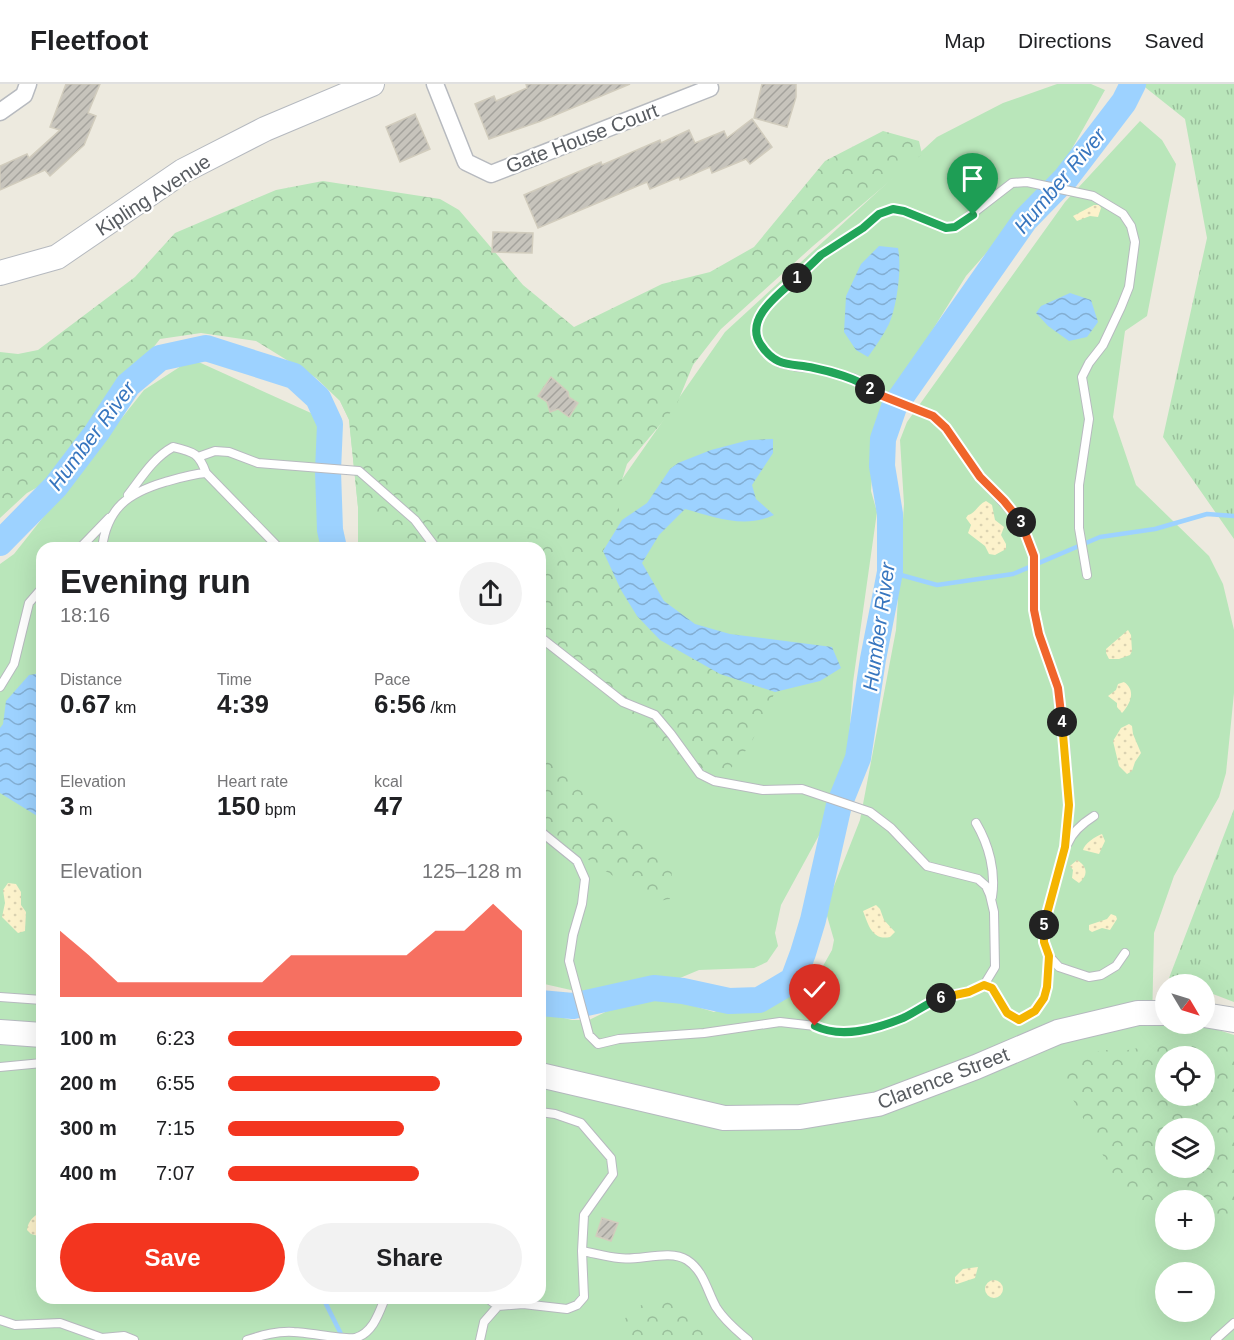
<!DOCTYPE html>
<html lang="en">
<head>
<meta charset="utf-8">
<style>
	:root { --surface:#fff; --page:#f2f2f2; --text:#202124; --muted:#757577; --line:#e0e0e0; --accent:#f3351f }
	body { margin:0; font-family:Helvetica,sans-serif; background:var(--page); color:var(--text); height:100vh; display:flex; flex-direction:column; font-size:22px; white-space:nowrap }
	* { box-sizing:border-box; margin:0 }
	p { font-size:20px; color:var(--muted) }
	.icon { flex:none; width:33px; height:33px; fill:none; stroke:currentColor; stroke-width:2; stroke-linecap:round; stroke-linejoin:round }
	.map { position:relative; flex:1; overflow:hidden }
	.drawer { position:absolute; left:36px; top:458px; width:510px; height:762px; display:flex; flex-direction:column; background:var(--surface); border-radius:18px; box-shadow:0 6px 24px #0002 }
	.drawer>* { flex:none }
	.needle { width:39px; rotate:128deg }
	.tools { position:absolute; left:1155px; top:890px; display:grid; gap:12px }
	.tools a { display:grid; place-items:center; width:60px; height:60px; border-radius:50%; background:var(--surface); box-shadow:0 6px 24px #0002; font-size:30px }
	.pin { position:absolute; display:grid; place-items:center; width:51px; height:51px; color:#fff; margin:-62px -26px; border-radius:50% 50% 50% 0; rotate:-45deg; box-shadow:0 0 6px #0007 }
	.pin .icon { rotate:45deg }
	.km { position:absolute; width:30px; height:30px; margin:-15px; border-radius:50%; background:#222; color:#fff; font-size:16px; line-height:30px; text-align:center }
	.round { display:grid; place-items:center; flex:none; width:63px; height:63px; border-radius:32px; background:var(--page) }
	.headline { display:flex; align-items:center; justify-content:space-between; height:102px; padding:0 24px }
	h1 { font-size:33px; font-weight:600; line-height:45px }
	.figures { display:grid; grid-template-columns:repeat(3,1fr); gap:9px; height:102px; padding:6px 24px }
	.figures div { display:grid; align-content:center }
	.figures b { font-size:26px; font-weight:600 }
	.figures small { font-size:16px; font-weight:400 }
	.figures p { font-size:16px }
	.chart { height:168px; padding:12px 24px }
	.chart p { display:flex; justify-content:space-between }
	.chart svg { width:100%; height:108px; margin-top:6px; fill:var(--accent); opacity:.7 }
	.action { display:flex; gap:12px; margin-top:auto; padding:12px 24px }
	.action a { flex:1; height:69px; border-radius:36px; background:var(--accent); color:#fff; font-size:24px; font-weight:600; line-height:69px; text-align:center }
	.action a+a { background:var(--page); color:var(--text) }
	ul { padding:0 24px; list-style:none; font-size:20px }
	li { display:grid; grid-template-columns:96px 72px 1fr; align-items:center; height:45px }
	li i { height:15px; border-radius:8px; background:var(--accent) }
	header { display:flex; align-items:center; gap:36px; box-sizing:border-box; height:84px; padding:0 30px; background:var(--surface); border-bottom:2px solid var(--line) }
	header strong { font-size:28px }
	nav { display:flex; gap:33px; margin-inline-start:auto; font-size:21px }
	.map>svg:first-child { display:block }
	.green { fill:#b9e6ba; fill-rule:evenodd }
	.forest { fill:url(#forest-crowns); fill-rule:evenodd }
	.sand { fill:url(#sand-dots) }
	.park { fill:url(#park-tufts) }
	.water { fill:url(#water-waves) }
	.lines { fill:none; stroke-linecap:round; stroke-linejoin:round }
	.stream { stroke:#9dd2ff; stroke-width:4.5 }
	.river { stroke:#9dd2ff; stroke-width:26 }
	.building { fill:url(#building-hatch); stroke:#d1ccbd; stroke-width:1.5 }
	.lane-casing { stroke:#b7babf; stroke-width:10 }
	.street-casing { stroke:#b7babf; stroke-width:19 }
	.secondary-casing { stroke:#b5b9bf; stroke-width:26 }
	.lane { stroke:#fff; stroke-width:8 }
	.street { stroke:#fff; stroke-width:16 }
	.secondary { stroke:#fff; stroke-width:24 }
	.split-1-casing { stroke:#fff; stroke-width:12 }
	.split-2-casing { stroke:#fff; stroke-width:12 }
	.split-3-casing { stroke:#fff; stroke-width:12 }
	.split-4-casing { stroke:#fff; stroke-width:12 }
	.split-5-casing { stroke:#fff; stroke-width:12 }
	.split-6-casing { stroke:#fff; stroke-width:12 }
	.split-7-casing { stroke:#fff; stroke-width:12 }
	.split-1 { stroke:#22a559; stroke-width:8 }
	.split-2 { stroke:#22a559; stroke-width:8 }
	.split-3 { stroke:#f0652b; stroke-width:8 }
	.split-4 { stroke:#f0652b; stroke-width:8 }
	.split-5 { stroke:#f5b400; stroke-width:8 }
	.split-6 { stroke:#f5b400; stroke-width:8 }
	.split-7 { stroke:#22a559; stroke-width:8 }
	.labels { text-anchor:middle; stroke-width:4.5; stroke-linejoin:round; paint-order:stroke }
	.street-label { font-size:20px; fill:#585c61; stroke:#fff }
	.water-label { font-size:21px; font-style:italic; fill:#3776bf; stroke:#fff }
</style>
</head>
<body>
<header>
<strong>Fleetfoot</strong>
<nav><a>Map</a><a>Directions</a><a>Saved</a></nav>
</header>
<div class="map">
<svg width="1234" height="1256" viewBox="0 0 1234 1256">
	<defs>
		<pattern id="forest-crowns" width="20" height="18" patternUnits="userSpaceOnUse" patternTransform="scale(1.5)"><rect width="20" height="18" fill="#b9e6ba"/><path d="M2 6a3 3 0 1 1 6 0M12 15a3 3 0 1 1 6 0" fill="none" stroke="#99be9b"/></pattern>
		<pattern id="sand-dots" width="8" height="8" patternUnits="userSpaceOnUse" patternTransform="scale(1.5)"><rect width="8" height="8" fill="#fcf2cb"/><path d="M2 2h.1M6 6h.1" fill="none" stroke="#dad2b1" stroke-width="1.8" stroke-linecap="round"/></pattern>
		<pattern id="park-tufts" width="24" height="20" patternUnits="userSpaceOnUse" patternTransform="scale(1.5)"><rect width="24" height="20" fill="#b9e6ba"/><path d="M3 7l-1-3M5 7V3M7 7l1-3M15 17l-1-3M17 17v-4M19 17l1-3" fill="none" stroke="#99be9b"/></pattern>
		<pattern id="water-waves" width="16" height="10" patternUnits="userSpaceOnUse" patternTransform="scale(1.5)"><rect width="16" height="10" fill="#9dd2ff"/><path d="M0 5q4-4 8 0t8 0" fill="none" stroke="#83aed2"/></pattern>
		<pattern id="building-hatch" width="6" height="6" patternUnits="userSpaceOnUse" patternTransform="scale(1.5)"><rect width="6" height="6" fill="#c7c4bc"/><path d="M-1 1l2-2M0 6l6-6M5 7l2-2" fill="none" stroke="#a4a29c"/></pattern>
	</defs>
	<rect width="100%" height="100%" fill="#edeadf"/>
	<path class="green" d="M1057 0H1091L1105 6 1061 84 966 192 896 305 874 359 871 407 877 428 853 598 847 683 823 744 781 821 775 849 778 862 767 878 754 884 699 886 668 899 637 898 584 909 540 899V464L358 463V423L349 336 340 317 588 444 725 248 937 53 1003 19Z
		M1140 37 1162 56 1176 80 1147 232 1125 247 1113 333 1136 401 1209 472 1223 500 1234 546V609L1226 689 1219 713 1174 792 1154 849 1152 940 1203 941 1234 951V1256H0V480L14 470 144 306 192 275 311 329 329 353 333 463 42 464V1214H540V928L572 936H589L634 914 671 915 714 928 819 889 832 866 834 856 825 825 860 736 896 546 904 420 900 356 907 338 1065 118ZM1166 972H1204V1011H1166ZM1166 1044H1204V1083H1166ZM1166 1116H1204V1155H1166ZM1166 1188H1204V1227H1166Z"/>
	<path class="forest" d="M883 47 919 57 922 70 813 162 721 245 693 281 676 322 627 380 616 415 622 436 603 467 720 590 775 608C762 636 752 667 727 687L694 684 665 666 646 642 552 565 540 559V464L418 463 380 431 358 423 349 335 340 317 316 294 256 257 201 249 160 255 47 398 27 409 0 434V268L18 270 38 266 135 193 175 149 276 106 323 97 440 115 459 126 523 201 574 243 662 200 710 188 754 163 825 77Z
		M540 670 604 720 667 778 672 786 670 815 653 818 578 769 540 741Z
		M1190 954 1234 960V1129L1205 1141 1204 1116H1166L1165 1141 1125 1112 1063 997 1075 977 1102 966H1128ZM1166 972H1204V1011H1166ZM1166 1044H1204V1083H1166Z
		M660 1211 720 1256H613L629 1228Z"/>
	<path class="sand" d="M1094 121H1099L1101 124 1098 133 1090 132 1077 137 1073 132Z
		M986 417 992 421 995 436 1004 443 1001 451 1006 460V465L995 471 989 470 985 462 968 449 971 441 966 434 968 431C976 429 978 420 986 417Z
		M1128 546 1131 551 1132 567 1130 571 1119 575H1109L1106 569V565Z
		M1124 598C1136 606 1131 619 1122 629L1117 623V619L1108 612 1116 606 1118 600Z
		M1129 640 1132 642 1133 650 1141 669 1135 678 1132 687 1127 690 1119 682 1113 657 1121 644Z
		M1102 750 1105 757 1099 770 1083 766C1084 760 1096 752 1102 750Z
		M1077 776C1087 782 1089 791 1079 799L1072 794 1073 786 1070 782Z
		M8 799 16 800 21 808V821L26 828 25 847 18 849 2 833 5 819 3 806Z
		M876 821 880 825 884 836 895 848 890 853C872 857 868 840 863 827Z
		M1111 830 1116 832 1117 835 1110 846 1102 844 1092 848 1089 846V841L1107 835Z
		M42 1128V1153L31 1150 27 1146C28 1137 34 1131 42 1128Z
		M978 1183 975 1194 957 1200 955 1199V1193L963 1185Z
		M985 1205a9 9 0 1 1 18 0a9 9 0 1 1-18 0Z"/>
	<path class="park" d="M1141 0H1234V455L1163 353 1207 154 1185 35Z
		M1234 725V918L1205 907 1204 900H1185L1169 894Z"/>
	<path class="water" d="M879 162 898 164C902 184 897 222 889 240 883 252 875 263 868 273L856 266 844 248 846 212 861 180Z
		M1070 209 1091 216 1098 238 1087 253 1069 257 1048 242 1036 229 1041 222Z
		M773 355V369L752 401 756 415 774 431C745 445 714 433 685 425L659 451 642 479 664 517 695 540 730 550 832 563 841 584 820 597 775 608 720 590 660 556 637 532 621 506 603 467 622 436 647 419 670 385 678 379 711 366 749 356Z
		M42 589V735L0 709V644L3 640 6 617 29 591Z"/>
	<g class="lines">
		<path class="stream" d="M890 488 937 501 1013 490 1100 453 1155 445 1207 430 1234 432
			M323 1214 343 1254"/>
		<path class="river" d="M0 459 56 402 97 348 128 301 160 274 206 264 294 292 318 314 330 340 328 387 330 446 334 464
			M540 919 573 922 654 904 683 907 729 917 759 916 793 896 803 869 813 836 839 721 858 674 873 575 890 488V430L882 382 883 355 894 323 1025 136 1066 94 1124 18 1133 0"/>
	</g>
	<path class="building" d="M66 0H100L88 29 96 32 84 61 50 92 45 86 0 106V82L27 70 29 74 60 46 50 43Z
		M526 0H630L541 37 489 55 475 20 494 12 496 17 527 4Z
		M762 0H796V13L787 43 754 34Z
		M415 30 430 65 400 78 386 43Z
		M752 35 772 63 750 80 746 75 712 89 710 83 680 96 679 93 650 105 647 98 538 144 524 111 601 78 602 81 660 56 661 59 689 46 695 59 724 47 727 54Z
		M493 148 533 149 532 169 492 168Z
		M551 293 568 308 569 313 578 319 569 333 558 325 550 328 547 318 538 312Z
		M602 1134 618 1139 611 1157 596 1152Z"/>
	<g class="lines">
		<g class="lane-casing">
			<path id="lane" d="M198 373 215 367 229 368 258 379 359 387 415 436 436 464
				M128 411C142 393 153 374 173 363 194 368 199 369 206 389
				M80 464 109 434
				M102 464C107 424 128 409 165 398 179 394 192 390 206 389L279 464
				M1087 491 1079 444V401L1089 335 1082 293 1089 279 1103 261 1121 223 1129 203 1135 158 1131 142 1123 130 1093 112 1027 98 1012 99 955 143 946 144 904 127 893 125 879 130 863 144 821 171 765 223 757 239V255L767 270 780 279 797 283 813 284 853 294 864 300 875 309 933 332 946 344 980 393 1020 437 1034 472V526L1039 550 1057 604 1065 661 1069 721 1065 763 1044 840V858L1049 872 1059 883 1089 893 1101 891 1116 882 1125 869
				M540 553 623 618 655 631 671 650 700 690 714 697 763 706 802 705 870 728 891 744 927 782 978 795 986 802 990 811 994 828 995 883 984 901 969 908 952 911 928 919 904 933 889 939 849 949 828 948 815 942 780 938 704 949 619 955 598 960 589 951 569 877 573 851 582 820 585 795 577 777 540 747
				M0 603 14 580 29 519 42 504
				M976 739C989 761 996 788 992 813
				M1068 759C1073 747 1083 739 1094 732
				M984 901 991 904 1007 929 1019 936C1049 926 1047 899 1049 872
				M0 913 42 916
				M0 983 42 979
				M582 1167C594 1169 606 1173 619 1174 639 1177 670 1165 687 1176 704 1187 707 1207 716 1223 724 1236 737 1247 748 1256
				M487 1214 498 1222 523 1220 567 1225 577 1221 584 1213 582 1167 584 1131 613 1090 611 1074 581 1039 555 1030 540 1028
				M0 1236 15 1241 60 1239 102 1254 124 1252 134 1256
				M247 1256C263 1251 277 1247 294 1248 307 1248 345 1256 355 1254 373 1249 379 1229 385 1214
				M480 1256 484 1238 498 1222
				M1215 1256 1234 1239"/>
		</g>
		<g class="street-casing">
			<path id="street" d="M435 0 466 78 491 90 710 4
				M0 28 24 11 28 0"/>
		</g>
		<g class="secondary-casing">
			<path id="secondary" d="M0 189 57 173 183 87 265 45 372 0
				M1204 931 1234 936
				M0 948 42 951
				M540 991 724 1034 800 1033 878 1020 976 983 1058 948 1138 929H1166"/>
		</g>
		<use href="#lane" class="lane"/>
		<use href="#street" class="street"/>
		<use href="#secondary" class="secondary"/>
	</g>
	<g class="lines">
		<g class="split-1-casing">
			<path id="split-1" d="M797 194 821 171 863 144 879 130 893 125 904 127 946 144 955 143 973 131"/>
		</g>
		<g class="split-2-casing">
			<path id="split-2" d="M797 194C780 209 743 235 761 261 776 284 791 279 814 284 829 287 859 295 870 305"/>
		</g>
		<g class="split-3-casing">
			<path id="split-3" d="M870 305 875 309 933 332 946 344 980 393 1004 417 1021 438"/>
		</g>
		<g class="split-4-casing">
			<path id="split-4" d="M1021 438 1034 472V526L1039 550 1058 604 1062 638"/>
		</g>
		<g class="split-5-casing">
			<path id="split-5" d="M1044 841 1065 763 1069 721 1062 638"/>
		</g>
		<g class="split-6-casing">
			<path id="split-6" d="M941 914 969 908 984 901 992 904 1007 929 1019 936 1035 927 1044 914 1047 903 1049 872 1044 858V841"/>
		</g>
		<g class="split-7-casing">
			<path id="split-7" d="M815 942C842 955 876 945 903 934 916 928 927 919 941 914"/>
		</g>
		<use href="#split-1" class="split-1"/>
		<use href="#split-2" class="split-2"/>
		<use href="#split-3" class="split-3"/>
		<use href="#split-4" class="split-4"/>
		<use href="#split-5" class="split-5"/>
		<use href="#split-6" class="split-6"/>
		<use href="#split-7" class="split-7"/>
	</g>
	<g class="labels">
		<g class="street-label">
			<text transform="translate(582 54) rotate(-21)" y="7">Gate House Court</text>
			<text transform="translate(153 111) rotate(-33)" y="7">Kipling Avenue</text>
			<text transform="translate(943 994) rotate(-21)" y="7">Clarence Street</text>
		</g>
		<g class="water-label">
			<text transform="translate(1060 97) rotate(-50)" y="7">Humber River</text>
			<text transform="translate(92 352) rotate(-53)" y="7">Humber River</text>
			<text transform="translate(879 543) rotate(-82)" y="7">Humber River</text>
		</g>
	</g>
</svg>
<div class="tools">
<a><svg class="needle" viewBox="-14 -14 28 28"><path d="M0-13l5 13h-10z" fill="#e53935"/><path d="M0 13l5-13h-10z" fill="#757577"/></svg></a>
<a><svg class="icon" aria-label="locate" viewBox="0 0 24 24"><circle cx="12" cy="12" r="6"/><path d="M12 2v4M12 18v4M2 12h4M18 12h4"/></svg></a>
<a><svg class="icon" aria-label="layers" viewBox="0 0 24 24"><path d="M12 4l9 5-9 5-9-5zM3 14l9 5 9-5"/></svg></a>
<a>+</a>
<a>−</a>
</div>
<div class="pin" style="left:973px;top:131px;background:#1e9e55"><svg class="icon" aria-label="arrive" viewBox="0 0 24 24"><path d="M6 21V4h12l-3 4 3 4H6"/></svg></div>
<div class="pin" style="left:815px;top:942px;background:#d93025"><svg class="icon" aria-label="check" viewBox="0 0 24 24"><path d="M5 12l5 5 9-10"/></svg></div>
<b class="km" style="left:797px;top:194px">1</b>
<b class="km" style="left:870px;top:305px">2</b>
<b class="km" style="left:1021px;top:438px">3</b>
<b class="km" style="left:1062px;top:638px">4</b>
<b class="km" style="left:1044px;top:841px">5</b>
<b class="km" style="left:941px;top:914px">6</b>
<section class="drawer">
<div class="headline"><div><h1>Evening run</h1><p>18:16</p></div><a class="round"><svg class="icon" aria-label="share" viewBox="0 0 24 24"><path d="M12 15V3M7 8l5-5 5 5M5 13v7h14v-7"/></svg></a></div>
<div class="figures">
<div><p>Distance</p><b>0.67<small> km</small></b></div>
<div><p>Time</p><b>4:39</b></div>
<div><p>Pace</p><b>6:56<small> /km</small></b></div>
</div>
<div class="figures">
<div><p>Elevation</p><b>3<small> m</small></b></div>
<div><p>Heart rate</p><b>150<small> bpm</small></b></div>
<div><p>kcal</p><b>47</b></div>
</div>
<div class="chart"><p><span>Elevation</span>125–128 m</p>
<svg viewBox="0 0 160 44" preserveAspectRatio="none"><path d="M0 44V17L10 27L20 38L30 38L40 38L50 38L60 38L70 38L80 27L90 27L100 27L110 27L120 27L130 17L140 17L150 6L160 17V44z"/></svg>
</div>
<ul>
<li><b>100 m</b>6:23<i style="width:100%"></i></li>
<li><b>200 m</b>6:55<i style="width:72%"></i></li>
<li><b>300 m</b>7:15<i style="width:60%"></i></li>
<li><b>400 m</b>7:07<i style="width:65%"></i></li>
</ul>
<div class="action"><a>Save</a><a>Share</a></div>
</section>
</div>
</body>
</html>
